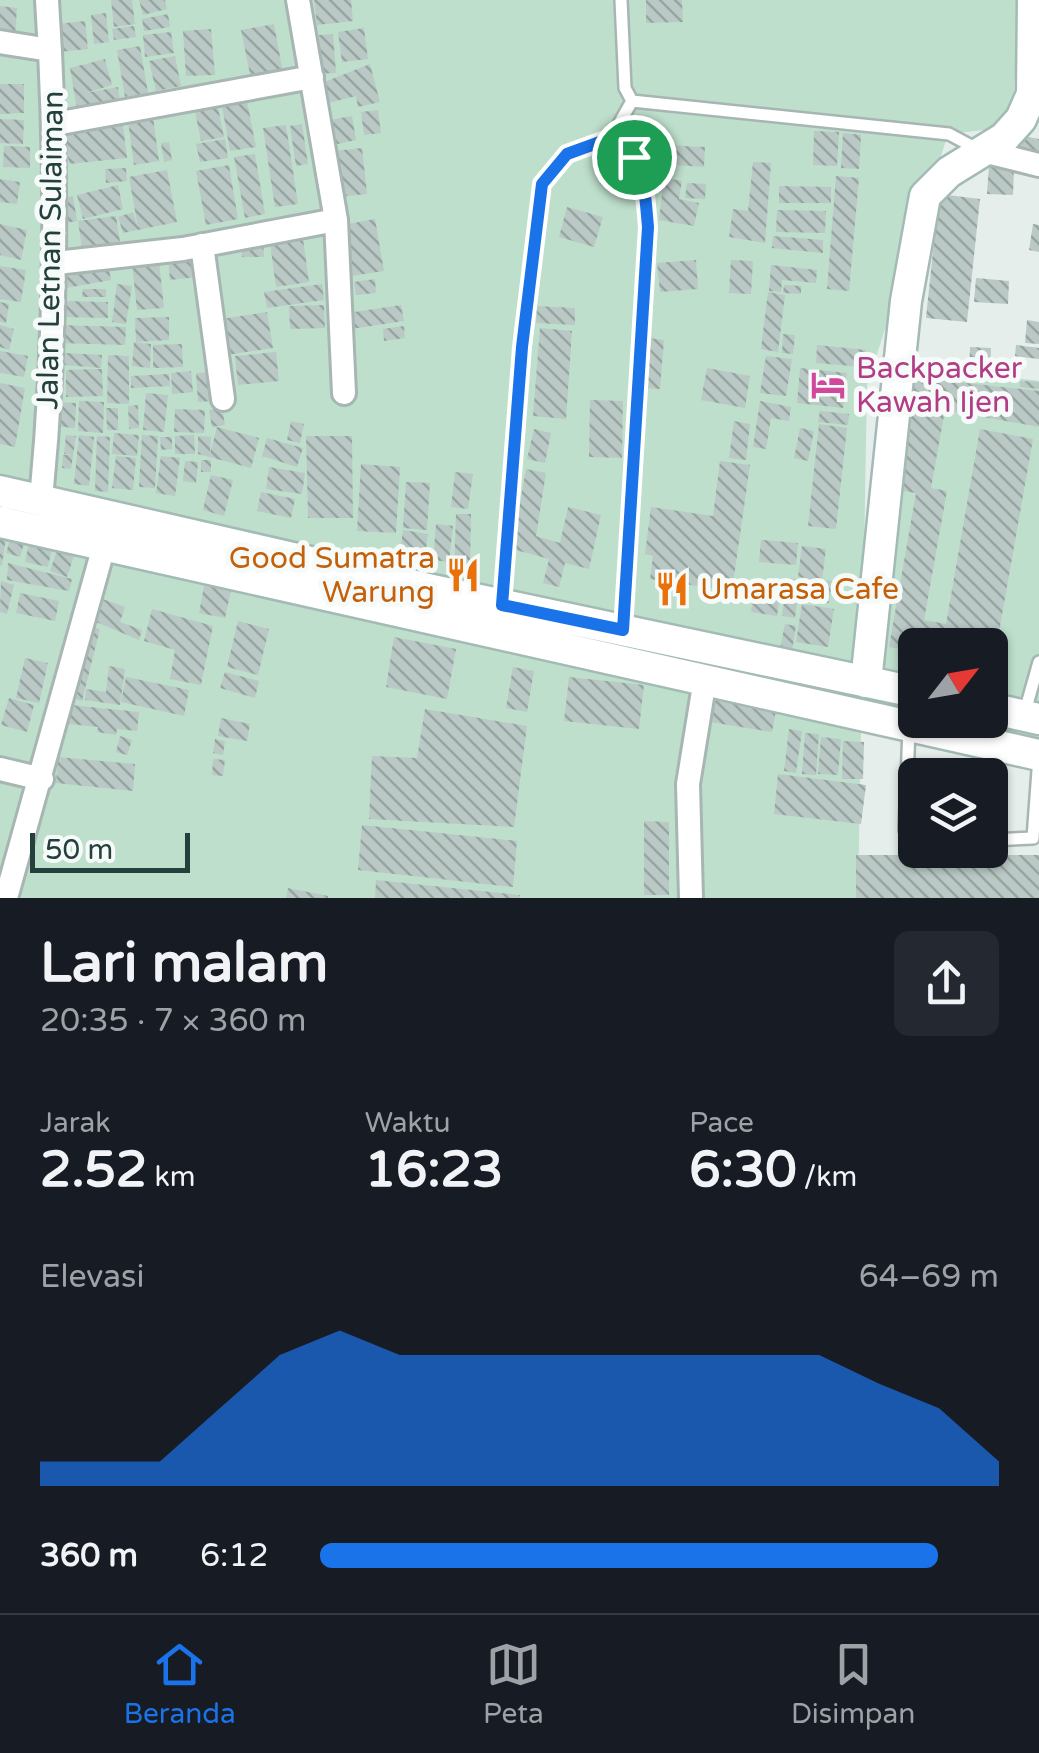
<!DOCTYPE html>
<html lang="id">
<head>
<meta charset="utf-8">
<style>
	:root { --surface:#171b24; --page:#242831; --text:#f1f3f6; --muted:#9ea1a6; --line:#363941; --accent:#1a73e8 }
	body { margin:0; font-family:"Varela Round",sans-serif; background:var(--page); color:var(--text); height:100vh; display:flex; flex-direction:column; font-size:38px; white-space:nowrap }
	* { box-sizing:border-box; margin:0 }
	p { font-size:32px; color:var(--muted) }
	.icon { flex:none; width:55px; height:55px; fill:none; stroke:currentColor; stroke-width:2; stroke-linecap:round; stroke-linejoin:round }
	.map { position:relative; height:898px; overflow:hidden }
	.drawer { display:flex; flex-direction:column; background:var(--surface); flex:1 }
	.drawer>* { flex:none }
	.needle { width:65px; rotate:59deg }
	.buttons { position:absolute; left:898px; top:628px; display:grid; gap:20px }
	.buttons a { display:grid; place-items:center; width:110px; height:110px; border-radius:15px; background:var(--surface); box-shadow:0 2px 8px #0004; font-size:50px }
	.scale { position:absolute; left:30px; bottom:25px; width:160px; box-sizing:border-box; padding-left:10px; border:5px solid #24403c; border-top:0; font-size:28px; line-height:35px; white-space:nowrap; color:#24403c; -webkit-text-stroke:8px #f6faf9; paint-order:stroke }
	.pin { position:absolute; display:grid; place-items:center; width:85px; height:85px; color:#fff; margin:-42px; border:5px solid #fff; border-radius:50%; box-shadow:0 2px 10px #0007 }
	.round { display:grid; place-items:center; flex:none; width:105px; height:105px; border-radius:15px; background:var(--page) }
	.overview { display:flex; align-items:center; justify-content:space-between; height:170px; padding:0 40px }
	h1 { font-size:55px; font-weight:700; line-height:75px }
	.metrics { display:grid; grid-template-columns:repeat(3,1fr); gap:15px; height:170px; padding:10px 40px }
	.metrics div { display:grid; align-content:center }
	.metrics b { font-size:50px; font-weight:700 }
	.metrics small { font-size:28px; font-weight:400 }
	.metrics p { font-size:28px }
	.chart { height:280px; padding:20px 40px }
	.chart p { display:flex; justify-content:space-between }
	.chart svg { width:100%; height:180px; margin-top:10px; fill:var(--accent); opacity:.7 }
	ul { padding:0 40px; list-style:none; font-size:32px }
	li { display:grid; grid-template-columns:160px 120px 1fr; align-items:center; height:75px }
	li i { height:25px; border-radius:12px; background:var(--accent) }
	.tabs { display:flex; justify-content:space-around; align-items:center; height:140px; border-top:2px solid var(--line); background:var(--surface); font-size:28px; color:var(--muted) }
	.tabs a { display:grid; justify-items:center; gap:5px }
	.tabs .on { color:var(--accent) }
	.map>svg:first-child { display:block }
	.park { fill:#bedfcc }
	.building { fill:url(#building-back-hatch) }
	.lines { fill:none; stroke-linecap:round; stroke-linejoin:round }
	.lane-casing { stroke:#a7b6b3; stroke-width:16 }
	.street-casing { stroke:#a7b6b3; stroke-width:28 }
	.secondary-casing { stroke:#a3bab5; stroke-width:35 }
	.lane { stroke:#fff; stroke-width:11 }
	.street { stroke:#fff; stroke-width:22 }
	.secondary { stroke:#fff; stroke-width:30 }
	.route-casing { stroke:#fff; stroke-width:20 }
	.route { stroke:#1a73e8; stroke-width:12 }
	.labels { text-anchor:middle; stroke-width:10; stroke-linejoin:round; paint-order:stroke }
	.street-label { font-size:30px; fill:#24403c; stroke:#f6faf9 }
	.hotel-label { font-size:30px; fill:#b23c85; stroke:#f6faf9; text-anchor:start }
	.food-label { font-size:30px; fill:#c56008; stroke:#f6faf9; text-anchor:end }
</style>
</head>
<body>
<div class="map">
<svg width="1039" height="898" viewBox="0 0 1039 898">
	<defs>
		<pattern id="building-back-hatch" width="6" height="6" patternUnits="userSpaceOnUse" patternTransform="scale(2.5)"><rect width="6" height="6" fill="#bac9c5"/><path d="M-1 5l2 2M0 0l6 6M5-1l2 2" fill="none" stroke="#97a5a1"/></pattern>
	</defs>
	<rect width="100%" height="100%" fill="#e5eeeb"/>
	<path class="park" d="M0 0H1019L1012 127 948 134 867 385 858 898H0Z
		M900 354 924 366 1039 381V732L990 718V645H915V696L866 682Z"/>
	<path class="building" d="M111 0H132L135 24 114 27Z
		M139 0H165L167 9 143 15Z
		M314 0H351L353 21 317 25Z
		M646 0H682L683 22 646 23Z
		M0 6 17 8 15 36 0 35Z
		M106 13 109 42 94 44 91 15Z
		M168 14 170 27 144 31 142 19Z
		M85 21 88 49 59 52 56 24Z
		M274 24 283 73 251 79 241 30Z
		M134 26 136 37 114 40 112 29Z
		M364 28 368 59 342 62 338 32Z
		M211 29 215 75 186 76 183 31Z
		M171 32 174 53 145 57 143 35Z
		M333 34 336 73 312 74 309 36Z
		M140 46 148 93 125 97 117 50Z
		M175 56 181 86 156 91 149 61Z
		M105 59 112 85 86 93 118 87 120 103 77 110 70 68Z
		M370 64 380 102 358 107 356 96 328 103 322 83Z
		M0 84H24V113L0 114Z
		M247 101 256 147 230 151 222 106Z
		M217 103 224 137 201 141 194 107Z
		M378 110 381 133 364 135 361 112Z
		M352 116 356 140 333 145 329 120Z
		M153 117 159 161 134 165 128 121Z
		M122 118 127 158 69 164 64 125Z
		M0 119 24 120 23 144 0 143Z
		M302 124 308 164 296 166 290 126Z
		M286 125 298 204 275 207 263 128Z
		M814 131 839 132 837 166 813 165Z
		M843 133 861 135 859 169 841 168Z
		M1023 136 1039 139V161L1019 157Z
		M225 139 228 158 200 162 196 144Z
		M169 142 172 160 164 162 161 143Z
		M661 145 705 147 704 167 660 164Z
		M4 146 30 147V168L3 167Z
		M362 148 367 194 339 197 334 151Z
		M255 154 265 214 245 218 234 157Z
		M753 162 771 163 765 243 729 237 733 209 748 211Z
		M229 165 238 219 206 225 196 171Z
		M989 165 1014 167 1013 195 987 194Z
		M126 168 127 181 106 183 105 169Z
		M167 170 177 222 123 233 118 217 133 212 138 228 129 177Z
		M836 176 859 178 849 291 827 289Z
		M664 178 682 181 679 199 699 203 694 226 659 220Z
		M0 179 20 182 17 204 0 202Z
		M687 183 706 184 705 199 685 198Z
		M118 185 123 209 83 219 77 195Z
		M779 186 831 187V203H779Z
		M939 194 980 199 967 322 926 318Z
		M73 196 77 221 66 223 62 198Z
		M567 207 603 217 594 247 559 237Z
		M777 210 826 211 825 233 776 232Z
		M116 216 120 242 82 248 78 221Z
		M375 219 384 271 351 276 343 225Z
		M0 224 27 230 21 260 0 255Z
		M1033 224 1039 225V252L1029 250Z
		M773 236 823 240V253L772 248Z
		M241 238H263L264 257H242Z
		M303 239 309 282 276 287 270 243Z
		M195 254 197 277 170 280 168 256Z
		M696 260 698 289 660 292 657 263Z
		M731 260 753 261 751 294 729 293Z
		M159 261 164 308 137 310 132 264Z
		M771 265 817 270 816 283 782 280 781 292 769 291Z
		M0 266 26 270 21 302 0 299Z
		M109 269 111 280 66 288 64 277Z
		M976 278 1009 281 1008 304 974 302Z
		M375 279 376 293 356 295 354 282Z
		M117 284 132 286 126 324 112 322Z
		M322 284 324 300 267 308 264 292Z
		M784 285 801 286V294L783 293Z
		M83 289H106V297H82Z
		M768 292 785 295 778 352 761 349Z
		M60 301 108 302V318L60 317Z
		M0 302 9 304 6 323 0 322Z
		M324 305 325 328 290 329 289 306Z
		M401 305 404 321 351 329 348 313Z
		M537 306 575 308V325L536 323Z
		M267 312 273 348 227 355 221 319Z
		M169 317V340L136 342 135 318Z
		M1027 320 1039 322V344L1025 343Z
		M0 325 14 329 9 350 0 347Z
		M58 325 126 327 125 345 58 343Z
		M404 326 405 338 384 341 383 329Z
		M540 328 572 331 566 419 533 416Z
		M783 334 795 335 793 354 782 353Z
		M648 338 664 340 660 389 644 388Z
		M134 342 151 344 150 368 132 366Z
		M182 344 183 367 153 368V345Z
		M817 345 866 350 864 367 816 363Z
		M1016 345 1039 348V359L1015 356Z
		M970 347 991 348 990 376 969 375Z
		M0 351 28 356 24 377 0 373Z
		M276 352 279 381 238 385 235 356Z
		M65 353 102 355 101 368 64 365Z
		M108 355 129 356V404L107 403Z
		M766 356 792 359 786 396 760 393Z
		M707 368 750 376 745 408 701 400Z
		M800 368 847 373 843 408 797 403Z
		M996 368H1009V380H996Z
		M102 369 103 396 66 397V370Z
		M191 371 193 392 172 394 171 373Z
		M211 372 213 401 198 402 196 373Z
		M169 374 170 386 131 388V376Z
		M912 377 1039 391V427L945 410 931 488 947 491 924 620 946 624 980 429 1033 439 992 672 990 645H915V652L889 647 916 493 896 490Z
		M1020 381 1039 382V389L1020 387Z
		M0 383 25 388 15 447 0 444Z
		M146 393 168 395 164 432 143 430Z
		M590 400 623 401 622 458 589 457Z
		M79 401 104 402 103 433 78 431Z
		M760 401 791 407 789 421 771 418 766 449 753 447Z
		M51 402 76 403 75 428 50 426Z
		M138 405 139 428 129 429 128 406Z
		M106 408H118V430H107Z
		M222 408 225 425 212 427 209 410Z
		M175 409 205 410 204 433 174 432Z
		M820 411 849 414 848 425 818 422Z
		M291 421 304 424 300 443 287 440Z
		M734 421 750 424 746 460 729 458Z
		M819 424 847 428 836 529 808 526Z
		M217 427 259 438 251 468 198 454V436L211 437 210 454Z
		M800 428 814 431 808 461 794 458Z
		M534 429 551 433 545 463 527 459Z
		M114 433 139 435 137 456 112 454Z
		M66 435 76 436 71 469 62 468 63 455H71L64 454Z
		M79 435 94 437 89 486 74 484Z
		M142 435 158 436 155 488 139 487Z
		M194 435 195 454H175V436Z
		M97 436 110 437 108 492 95 491Z
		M306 436H352L353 518H308Z
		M160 437H172V449L161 450Z
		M267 438 303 448 297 467 262 456Z
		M116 456 136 458 133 490 112 488Z
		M161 456 180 458 175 496 156 493Z
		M201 460H211V472H201Z
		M185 461 198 462 196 483 183 481Z
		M720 461 750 465 732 591 650 579 653 556 645 554 651 507 713 516Z
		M361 464 400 467 396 533 357 531Z
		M269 467 305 473 302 494 266 489Z
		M526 469 546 473 536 536 560 543 568 507 601 515 589 569 565 563 559 587 543 583 549 559 512 549Z
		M455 472 473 474 468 509 451 507Z
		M211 475 233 480 224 516 203 510Z
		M406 482 430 483 427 530 403 528Z
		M261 492 295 499 291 518 257 511Z
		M456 514H471L470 576 454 575Z
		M436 524 453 526 449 562 433 560Z
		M403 530 428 534 424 565 399 561Z
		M12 533 26 537 20 557 6 553Z
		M0 537 6 538 2 565H0Z
		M761 540 798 543 796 565 759 562Z
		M29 543 52 548 48 567 25 562Z
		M802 546 826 549 822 580 832 581 829 603 804 601 805 578 798 577Z
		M57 550 74 556 67 577 50 571Z
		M8 563 72 579 69 591 7 580Z
		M787 578 800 580 795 618 782 616Z
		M1 581 14 585 7 614 0 612Z
		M205 581 232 586 225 618 199 613Z
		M755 585 781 589 777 616 751 612Z
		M20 593 59 601 55 621 16 613Z
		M97 597 125 607 120 622 142 630 139 640 89 619Z
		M802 604 834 609 828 647 796 642Z
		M152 609 213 626 201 685 170 679 175 650 144 641Z
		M238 621 269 629 258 675 227 667Z
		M785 624 796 626 792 651 780 649Z
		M86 625 100 629 82 701 67 696Z
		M394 637 456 649 447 699 386 687Z
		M25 658 48 663 39 703 16 698Z
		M109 666 125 669 120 705 85 700 86 689 106 692Z
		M513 667 534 671 527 712 506 708Z
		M225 672 259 681 255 698 220 688Z
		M126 677 189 690 184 716 121 702Z
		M569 677 644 685 639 729 564 721Z
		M9 698 34 705 27 732 1 725Z
		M708 699 776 711 772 732 704 721Z
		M71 705 139 712 137 731 117 729 116 735 97 732 98 727 69 724Z
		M425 709 527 726 514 827 369 819 372 756 417 758Z
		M221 718 250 724 247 741 218 736Z
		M789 729 802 731 796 773 784 771Z
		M805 733 819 734 816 775 802 774Z
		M120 736 132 740 127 755 116 752Z
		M821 737 841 739 838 775 818 774Z
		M215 739 225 741 223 755 213 753Z
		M843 741 864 742 863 779H842Z
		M58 757 135 764 133 791 56 783Z
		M213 759 225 760 223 776 212 775Z
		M778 774 866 785 861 824 774 814Z
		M644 821 669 822V895H644Z
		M362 825 517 841 513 887 358 870Z
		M856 855H1039V898H856Z
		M376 880 520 895V898H375Z
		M288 888 328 896V898H286Z"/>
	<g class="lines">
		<g class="lane-casing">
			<path id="lane" d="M621 0 625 88 632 101 949 134 979 150
				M611 138 632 101
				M502 601 521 347 542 183 567 154 611 138C646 166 644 184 648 227L623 630
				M1024 715 1039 662
				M909 729 905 830 915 837
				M990 840 1033 838 1039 757"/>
		</g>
		<g class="street-casing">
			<path id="street" d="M0 42 50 50
				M55 124 312 77
				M983 151 1039 165
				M336 220 344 393
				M202 245 223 399
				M56 263 183 249 336 220 298 0
				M41 500C57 333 58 168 47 0
				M0 769 42 779
				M6 898 104 546
				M691 898 688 784 705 679"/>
		</g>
		<g class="secondary-casing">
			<path id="secondary" d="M0 491 433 590 915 692
				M0 522 1039 755
				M866 682 906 301 925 196 949 172 1004 138 1021 119 1032 94 1033 0
				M990 708 1039 719"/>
		</g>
		<use href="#lane" class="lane"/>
		<use href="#street" class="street"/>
		<use href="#secondary" class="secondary"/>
	</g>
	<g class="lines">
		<g class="route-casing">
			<path id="route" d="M611 138C646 166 644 184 648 227L623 630 502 605 522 347 542 184 567 154Z"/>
		</g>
		<use href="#route" class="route"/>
	</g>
	<defs>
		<g id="hotel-bare" transform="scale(2.7)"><path d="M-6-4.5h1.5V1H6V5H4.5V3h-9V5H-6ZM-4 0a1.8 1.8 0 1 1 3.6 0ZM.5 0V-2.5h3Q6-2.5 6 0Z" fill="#d1479c" stroke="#f6faf9" stroke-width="2.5" paint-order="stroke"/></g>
		<g id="restaurant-bare" transform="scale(2.7)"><path d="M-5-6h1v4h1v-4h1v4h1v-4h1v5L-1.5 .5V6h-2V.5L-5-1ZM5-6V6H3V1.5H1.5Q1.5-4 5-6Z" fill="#e8710a" stroke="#f6faf9" stroke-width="2.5" paint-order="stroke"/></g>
	</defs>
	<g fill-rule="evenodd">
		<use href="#hotel-bare" x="828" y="385"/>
		<use href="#restaurant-bare" x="463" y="575"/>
		<use href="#restaurant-bare" x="672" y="589"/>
	</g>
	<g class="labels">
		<g class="street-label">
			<text transform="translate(50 250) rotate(-89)" y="10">Jalan Letnan Sulaiman</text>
		</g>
		<g class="hotel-label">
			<text x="856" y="378">Backpacker<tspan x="856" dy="34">Kawah Ijen</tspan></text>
		</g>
		<g class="food-label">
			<text x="435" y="568">Good Sumatra<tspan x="435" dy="34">Warung</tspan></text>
			<text x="700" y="599" text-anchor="start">Umarasa Cafe</text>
		</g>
	</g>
</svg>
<div class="buttons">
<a><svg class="needle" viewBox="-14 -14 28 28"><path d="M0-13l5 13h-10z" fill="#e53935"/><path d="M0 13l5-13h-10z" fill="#9ea1a6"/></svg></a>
<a><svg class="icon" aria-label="layers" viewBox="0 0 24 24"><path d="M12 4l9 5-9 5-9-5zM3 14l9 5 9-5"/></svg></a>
</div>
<div class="scale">50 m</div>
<div class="pin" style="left:634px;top:157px;background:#1e9e55"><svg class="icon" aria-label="arrive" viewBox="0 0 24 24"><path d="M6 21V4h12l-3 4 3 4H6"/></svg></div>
</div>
<section class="drawer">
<div class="overview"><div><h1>Lari malam</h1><p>20:35 · 7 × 360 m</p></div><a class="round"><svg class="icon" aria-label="share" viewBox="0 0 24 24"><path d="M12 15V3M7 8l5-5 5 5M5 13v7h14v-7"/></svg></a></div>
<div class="metrics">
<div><p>Jarak</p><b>2.52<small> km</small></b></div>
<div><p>Waktu</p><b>16:23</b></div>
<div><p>Pace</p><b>6:30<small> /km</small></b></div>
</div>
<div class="chart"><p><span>Elevasi</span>64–69 m</p>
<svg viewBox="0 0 160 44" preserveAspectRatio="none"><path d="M0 44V38L10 38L20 38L30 25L40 12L50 6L60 12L70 12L80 12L90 12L100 12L110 12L120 12L130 12L140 19L150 25L160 38V44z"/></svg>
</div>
<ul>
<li><b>360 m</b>6:12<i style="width:91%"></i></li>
</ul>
</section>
<nav class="tabs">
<a class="on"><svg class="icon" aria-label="home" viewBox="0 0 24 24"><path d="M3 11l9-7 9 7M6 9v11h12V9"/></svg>Beranda</a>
<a><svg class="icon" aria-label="map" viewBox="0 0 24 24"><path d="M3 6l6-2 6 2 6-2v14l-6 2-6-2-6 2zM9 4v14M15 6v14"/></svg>Peta</a>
<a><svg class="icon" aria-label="saved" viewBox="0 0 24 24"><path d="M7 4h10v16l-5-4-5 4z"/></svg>Disimpan</a>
</nav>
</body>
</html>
